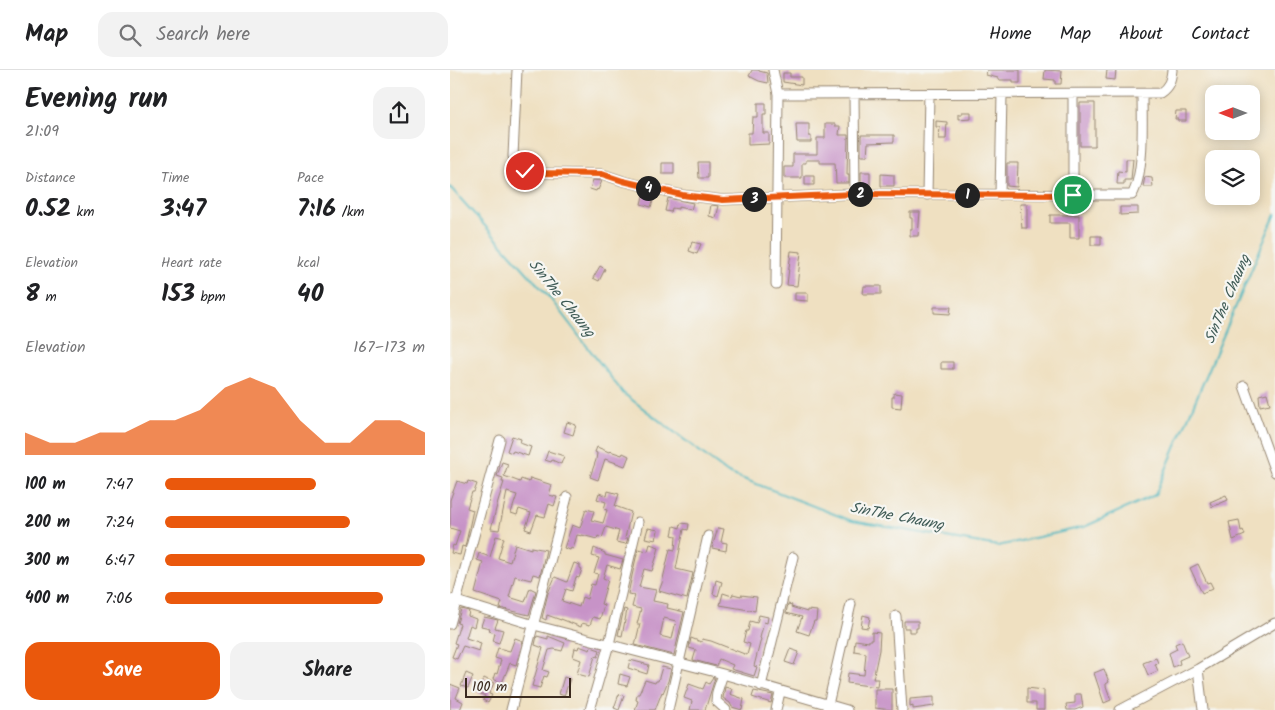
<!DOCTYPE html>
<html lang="en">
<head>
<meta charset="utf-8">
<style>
	:root { --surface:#fff; --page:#f2f2f2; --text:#202124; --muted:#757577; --line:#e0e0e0; --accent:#ea580c }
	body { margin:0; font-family:Kalam,sans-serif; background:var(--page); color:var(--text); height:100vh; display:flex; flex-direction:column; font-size:19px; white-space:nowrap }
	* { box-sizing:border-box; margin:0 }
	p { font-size:16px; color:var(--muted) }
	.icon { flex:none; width:28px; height:28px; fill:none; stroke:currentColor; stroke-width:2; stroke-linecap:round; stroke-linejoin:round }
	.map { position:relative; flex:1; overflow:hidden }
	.drawer { display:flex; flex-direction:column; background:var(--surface); width:450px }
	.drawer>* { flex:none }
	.needle { width:32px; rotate:270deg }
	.fabs { position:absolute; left:755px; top:15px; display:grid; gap:10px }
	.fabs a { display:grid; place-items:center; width:55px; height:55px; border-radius:10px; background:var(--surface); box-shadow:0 2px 12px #0003; font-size:25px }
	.scale { position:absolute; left:15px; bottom:12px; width:106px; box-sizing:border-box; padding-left:5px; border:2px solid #3b2a1e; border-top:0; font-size:14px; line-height:18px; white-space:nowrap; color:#3b2a1e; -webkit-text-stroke:4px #f6f6f2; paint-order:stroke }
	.pin { position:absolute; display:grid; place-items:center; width:42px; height:42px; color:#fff; margin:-21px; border:2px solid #fff; border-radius:50%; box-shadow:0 1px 5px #0007 }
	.km { position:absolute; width:25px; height:25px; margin:-12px; border-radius:50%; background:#222; color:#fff; font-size:14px; line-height:25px; text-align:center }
	.round { display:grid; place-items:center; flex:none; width:52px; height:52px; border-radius:15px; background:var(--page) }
	.summary { display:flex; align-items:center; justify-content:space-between; height:85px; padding:0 25px }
	h1 { font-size:28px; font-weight:600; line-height:38px }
	.figures { display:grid; grid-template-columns:repeat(3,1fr); gap:8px; height:85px; padding:5px 25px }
	.figures div { display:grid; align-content:center }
	.figures b { font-size:25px; font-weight:600 }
	.figures small { font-size:14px; font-weight:400 }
	.figures p { font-size:14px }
	.chart { height:140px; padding:10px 25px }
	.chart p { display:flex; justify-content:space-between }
	.chart svg { width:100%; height:90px; margin-top:5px; fill:var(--accent); opacity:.7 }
	.action { display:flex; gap:10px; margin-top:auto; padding:10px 25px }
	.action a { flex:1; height:58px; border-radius:15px; background:var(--accent); color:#fff; font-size:20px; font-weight:600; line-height:58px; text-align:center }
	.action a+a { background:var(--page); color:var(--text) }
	ul { padding:0 25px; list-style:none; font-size:16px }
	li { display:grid; grid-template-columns:80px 60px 1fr; align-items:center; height:38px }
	li i { height:12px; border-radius:6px; background:var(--accent) }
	header { display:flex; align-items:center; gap:30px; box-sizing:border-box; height:70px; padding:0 25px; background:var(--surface); border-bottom:1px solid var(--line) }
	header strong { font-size:24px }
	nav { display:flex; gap:28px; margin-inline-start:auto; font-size:18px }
	.search { width:350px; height:45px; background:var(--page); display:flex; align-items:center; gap:12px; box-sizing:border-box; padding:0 18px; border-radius:15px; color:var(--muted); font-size:19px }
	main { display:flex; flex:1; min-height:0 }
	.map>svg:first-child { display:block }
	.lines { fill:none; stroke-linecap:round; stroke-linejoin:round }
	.stream { stroke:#46b5be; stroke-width:2 }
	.building { fill:#c793c7; fill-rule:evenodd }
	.minor-casing { stroke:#958570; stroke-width:11 }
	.minor { stroke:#fff; stroke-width:9 }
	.route-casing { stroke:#fff; stroke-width:10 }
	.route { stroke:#ea580c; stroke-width:6 }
	.labels { text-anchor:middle; stroke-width:4.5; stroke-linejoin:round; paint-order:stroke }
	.water-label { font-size:15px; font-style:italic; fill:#3f5b56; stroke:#f6f6f2 }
</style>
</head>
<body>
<header>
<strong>Map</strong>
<div class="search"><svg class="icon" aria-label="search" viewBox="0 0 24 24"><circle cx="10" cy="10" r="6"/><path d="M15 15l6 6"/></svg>Search here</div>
<nav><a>Home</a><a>Map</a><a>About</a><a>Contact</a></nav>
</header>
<main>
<section class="drawer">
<div class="summary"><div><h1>Evening run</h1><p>21:09</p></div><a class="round"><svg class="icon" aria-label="share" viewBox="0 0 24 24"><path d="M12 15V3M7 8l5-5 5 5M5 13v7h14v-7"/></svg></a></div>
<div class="figures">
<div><p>Distance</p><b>0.52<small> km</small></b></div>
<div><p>Time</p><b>3:47</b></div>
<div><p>Pace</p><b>7:16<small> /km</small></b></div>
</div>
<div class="figures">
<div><p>Elevation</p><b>8<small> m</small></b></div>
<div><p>Heart rate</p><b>153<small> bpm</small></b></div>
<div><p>kcal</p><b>40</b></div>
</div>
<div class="chart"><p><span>Elevation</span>167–173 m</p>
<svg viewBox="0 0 160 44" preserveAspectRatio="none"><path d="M0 44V33L10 38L20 38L30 33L40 33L50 27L60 27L70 22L80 11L90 6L100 11L110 27L120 38L130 38L140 27L150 27L160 33V44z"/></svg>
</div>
<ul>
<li><b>100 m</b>7:47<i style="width:58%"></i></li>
<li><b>200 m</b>7:24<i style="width:71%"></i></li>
<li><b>300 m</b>6:47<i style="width:100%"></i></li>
<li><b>400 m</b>7:06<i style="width:84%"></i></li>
</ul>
<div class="action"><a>Save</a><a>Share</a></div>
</section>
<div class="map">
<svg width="825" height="640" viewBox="0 0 825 640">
	<rect width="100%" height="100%" fill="#f6f6f2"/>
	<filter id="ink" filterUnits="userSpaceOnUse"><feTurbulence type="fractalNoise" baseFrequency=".02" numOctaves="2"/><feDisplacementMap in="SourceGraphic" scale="10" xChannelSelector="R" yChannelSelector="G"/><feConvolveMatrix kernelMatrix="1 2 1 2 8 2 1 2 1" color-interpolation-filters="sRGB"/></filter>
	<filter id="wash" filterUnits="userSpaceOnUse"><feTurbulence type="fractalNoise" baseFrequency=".0096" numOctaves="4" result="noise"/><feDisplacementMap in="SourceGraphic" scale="20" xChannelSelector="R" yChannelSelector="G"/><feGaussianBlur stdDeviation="1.12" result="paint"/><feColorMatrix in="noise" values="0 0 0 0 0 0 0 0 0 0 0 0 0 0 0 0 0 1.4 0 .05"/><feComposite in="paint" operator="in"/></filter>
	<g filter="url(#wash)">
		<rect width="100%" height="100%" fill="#efe0c1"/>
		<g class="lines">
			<path class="stream" d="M0 117 99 227 173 323 278 403 402 451 548 476 634 457 705 425 825 145"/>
		</g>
		<g id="blocks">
			<path class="building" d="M302 0H309V1L317 3 318 13 309 11 299 6Z
				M537 0H570V13H563V10H548V8L536 5Z
				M595 0 612 1 611 14H605V10L594 9Z
				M657 0H666L665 10 656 9Z
				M333 3H340V7H352V15L333 12Z
				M308 33H316V44H313V63H319V74L298 75V63H302L303 47H308Z
				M630 33H645V76H630Z
				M726 41H736V51H728V49H725Z
				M512 42H521V48L508 49V44H512Z
				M486 51 497 52 496 69H489L490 57H486Z
				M346 54H359V66H361V72H347Z
				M375 54H385V56H390L389 65H398L397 105H399V113H386L385 93H370V90H356V93H352V108H334V97H343V84H367V68H375Z
				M411 65H444V72L418 73 417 86H411Z
				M676 89H683L681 110H674V114H667L668 101 676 102Z
				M248 92H258V108H249Z
				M212 93H224V104H212Z
				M557 93H568L567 117 557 116Z
				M411 102H420V116H411Z
				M431 104 444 105V116H431Z
				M355 106H364V115H355Z
				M695 107 702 108 703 117H693Z
				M143 110 152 111 148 120 147 119 146 121 140 119Z
				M194 122 205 125 201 137 191 134Z
				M218 128 243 133 241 140 228 137V139L222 138 221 142 215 141Z
				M570 134H577V158H572Z
				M261 135 269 136 266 148 259 146Z
				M670 137H688V144L670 145Z
				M460 142H470L468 166H460V159H462V148H460Z
				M600 145H629V168H620V153H600Z
				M641 166H651V175H641Z
				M242 172 251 174 247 184 239 181Z
				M341 181 351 182 347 216 337 215Z
				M150 196 155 199 149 211 143 208Z
				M414 216H431V224H413Z
				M345 223H358V231L345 230Z
				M484 237H501L500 244 484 243Z
				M491 292H503V299H491Z
				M444 323 452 324 451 338 442 337V327H444Z
				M817 323 820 334 810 336 809 325Z
				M117 352 126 355 123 365 114 362Z
				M62 366 71 369 70 373 81 377 78 386 63 381 62 383 57 381Z
				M147 377 159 382 160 381 172 385 173 383 179 386 175 396 155 389 148 410 140 407 146 390 147 383 145 382Z
				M98 381 114 386 111 394 102 390 101 392 95 390Z
				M52 392 58 394 54 406 70 412 71 409 79 412 80 408 102 415 99 425 107 427 104 436 99 434 95 447 87 445 81 461 75 459 81 443 69 439 67 445 61 443 67 425 57 422 49 460 41 459 48 431 54 412H52L53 408 47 406Z
				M7 411 17 414 18 411 27 414 24 422H22L17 438 23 440 15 477 12 476 10 485 1 483 3 475 5 476 10 461 0 458V430Z
				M158 421 169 424 165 436 181 442 175 468H178L176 474 166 472 169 461 156 457 152 468 148 466 147 469 132 465V466L127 465 123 479 121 478 120 480 114 478 122 455 130 458 136 439 144 441 141 450 153 453 157 440 154 439 156 432 147 429 149 423 157 426Z
				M776 425 778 430 762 437 760 432Z
				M789 450 791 461 793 460 795 465 783 470 779 452Z
				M231 453 239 454 238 460 234 459 226 499 243 503 237 529 209 521 212 513 220 479 225 480 226 466 222 465 224 456 230 458Z
				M198 458 208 460 206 470 195 468Z
				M268 458 274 459 271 472 277 473 276 481 262 478Z
				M46 466 54 468 48 488 60 492 65 474 81 479V477L96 480 90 506 83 504 81 510 65 506 59 527 75 532 80 518 86 521 79 545 50 538 52 532 25 523 33 492 27 490 29 483 40 487Z
				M200 474 209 477 207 485 202 501 194 499 189 517 206 520 203 531 218 534 217 538 234 542 224 585 185 575 190 554H187L191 539 182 537 185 525 178 524 188 479 198 481ZM214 548 226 551 222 569 210 566Z
				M144 478 155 483V485L173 490 170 499 157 495 153 508 158 510 151 534 154 535 150 549 143 547 140 555 132 553 131 557 111 549V550L97 545 96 550 92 548 98 523 105 507 117 512 124 493 130 495V498L132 499 129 508 126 507 122 521 116 519 112 531 129 537 132 527 137 529 141 514 145 515 148 504 144 503 149 488 142 486Z
				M748 494 757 513 760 512 763 518 752 523 740 498Z
				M266 510 272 512 268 526 263 524Z
				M273 523 282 526 283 524 291 526V525L307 527 305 541 270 535Z
				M338 534 342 535 341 537 357 542V540L367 541 366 551H364L359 565 347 561 352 547 336 543Z
				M11 539 19 541 18 546 26 549 24 557 20 555 16 568 31 573 29 581 13 576 7 589 2 587 7 574 4 573 10 554 7 553Z
				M174 539 177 540 172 566 168 565Z
				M309 545 318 547 317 553 314 552 310 568 311 569 304 596 307 597 304 606 281 599 283 595 269 589 266 596 243 590 246 580 239 578 241 568 251 572 252 569 261 571 297 585 300 574 293 572 296 561H298L300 551 307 553Z
				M413 545 420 547 418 558 411 557Z
				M34 547 48 550 45 558 53 560 49 573 43 571 45 563 39 561 40 558 31 556Z
				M454 551H468V558H466V562H459V558H454Z
				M422 562 430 563 429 580 423 609H428L427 617 397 613 398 603 414 605 416 583 404 581 405 570 419 572V570H422Z
				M87 566 98 569V566L115 573 112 581 104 579 99 580 93 600 99 602 97 607 94 606 90 618 82 616 93 578 85 575Z
				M65 568 73 571 66 595 60 593 52 613 43 609 45 603 47 604 51 590 45 588 48 578 60 581Z
				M732 571 738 586 729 590 730 594 723 597 719 583 727 579 725 574Z
				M129 576 140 580 141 577 150 580 148 587 145 586 139 607 127 604 131 590 123 587 125 578 128 579Z
				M340 579 349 582 344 595 335 592Z
				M706 588 708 593 705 594 708 601 698 605 693 593Z
				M180 590 199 595 197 604 178 598Z
				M212 597 221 599 218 611 213 623 212 622 205 640H185L188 631 186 630 187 624H189L195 610 205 613 206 611H208Z
				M654 599 659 612 656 614V616L661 630 654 633 644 603Z
				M16 603 23 606 18 618 11 616Z
				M170 604 180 607 177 616 168 614Z
				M114 607 120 609 114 626 109 624Z
				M34 608 44 613 39 624 42 625 38 633 33 630 35 626 27 622Z
				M263 608H265L255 640H240L242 631 234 628 239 614 253 619 256 612 259 614Z
				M0 614 10 618 6 628 13 632 10 640H0Z
				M275 617 282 619 280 624 294 629 292 640 282 637 280 633 273 628Z
				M577 618 594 620V640H586V633H577Z
				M425 619H442V640L425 638Z
				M304 621 323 625 321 633 302 627Z
				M169 624 174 626 169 640 164 638Z
				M625 624H631L633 637 625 640H617L616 634 625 633Z
				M484 627V636L463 639V636L460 637V629Z"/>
		</g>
	</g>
	<g filter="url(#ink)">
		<use href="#blocks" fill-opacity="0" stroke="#958570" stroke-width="1"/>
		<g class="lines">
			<g class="minor-casing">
				<path id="minor" d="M67 0 63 86 66 96 75 101 92 103 152 104 173 111 232 125 273 130 405 124 682 125C695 103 692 49 692 24
					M323 0 328 24 326 214
					M328 24 710 23C719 17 721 10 722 0
					M404 24 405 124
					M623 24V125
					M477 125 479 24
					M550 125 552 24
					M794 316 825 402
					M0 529 84 555 273 604 397 640
					M446 546 452 640
					M0 554 50 370
					M748 599 753 640
					M273 604 267 622 266 631 276 640
					M311 616 343 487
					M377 639 401 534
					M61 640 117 427
					M140 640 159 574 188 452
					M218 640 258 466
					M326 640 330 622
					M670 640 748 599 825 553"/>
			</g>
			<use href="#minor" class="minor"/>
		</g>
	</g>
	<g class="lines" filter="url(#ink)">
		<g class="route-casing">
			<path id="route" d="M75 101 92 103 152 104 173 111 232 125 273 130 405 124 623 125"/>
		</g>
		<use href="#route" class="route"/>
	</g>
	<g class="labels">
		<g class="water-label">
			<text transform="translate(112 228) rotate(51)" y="5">SinThe Chaung</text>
			<text transform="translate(777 229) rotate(-67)" y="5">SinThe Chaung</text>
			<text transform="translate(447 446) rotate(11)" y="5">SinThe Chaung</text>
		</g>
	</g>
</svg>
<div class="fabs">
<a><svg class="needle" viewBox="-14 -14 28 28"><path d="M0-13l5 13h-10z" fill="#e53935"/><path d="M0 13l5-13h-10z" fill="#757577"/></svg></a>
<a><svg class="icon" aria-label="layers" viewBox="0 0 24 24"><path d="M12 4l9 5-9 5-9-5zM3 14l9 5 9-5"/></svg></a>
</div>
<div class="scale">100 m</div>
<div class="pin" style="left:623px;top:125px;background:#1e9e55"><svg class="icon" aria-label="arrive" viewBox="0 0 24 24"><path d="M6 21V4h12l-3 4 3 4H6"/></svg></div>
<div class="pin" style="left:75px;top:101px;background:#d93025"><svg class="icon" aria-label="check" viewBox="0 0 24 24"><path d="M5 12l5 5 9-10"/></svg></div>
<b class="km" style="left:517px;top:125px">1</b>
<b class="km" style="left:410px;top:124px">2</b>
<b class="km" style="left:304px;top:129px">3</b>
<b class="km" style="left:198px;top:118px">4</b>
</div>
</main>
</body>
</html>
